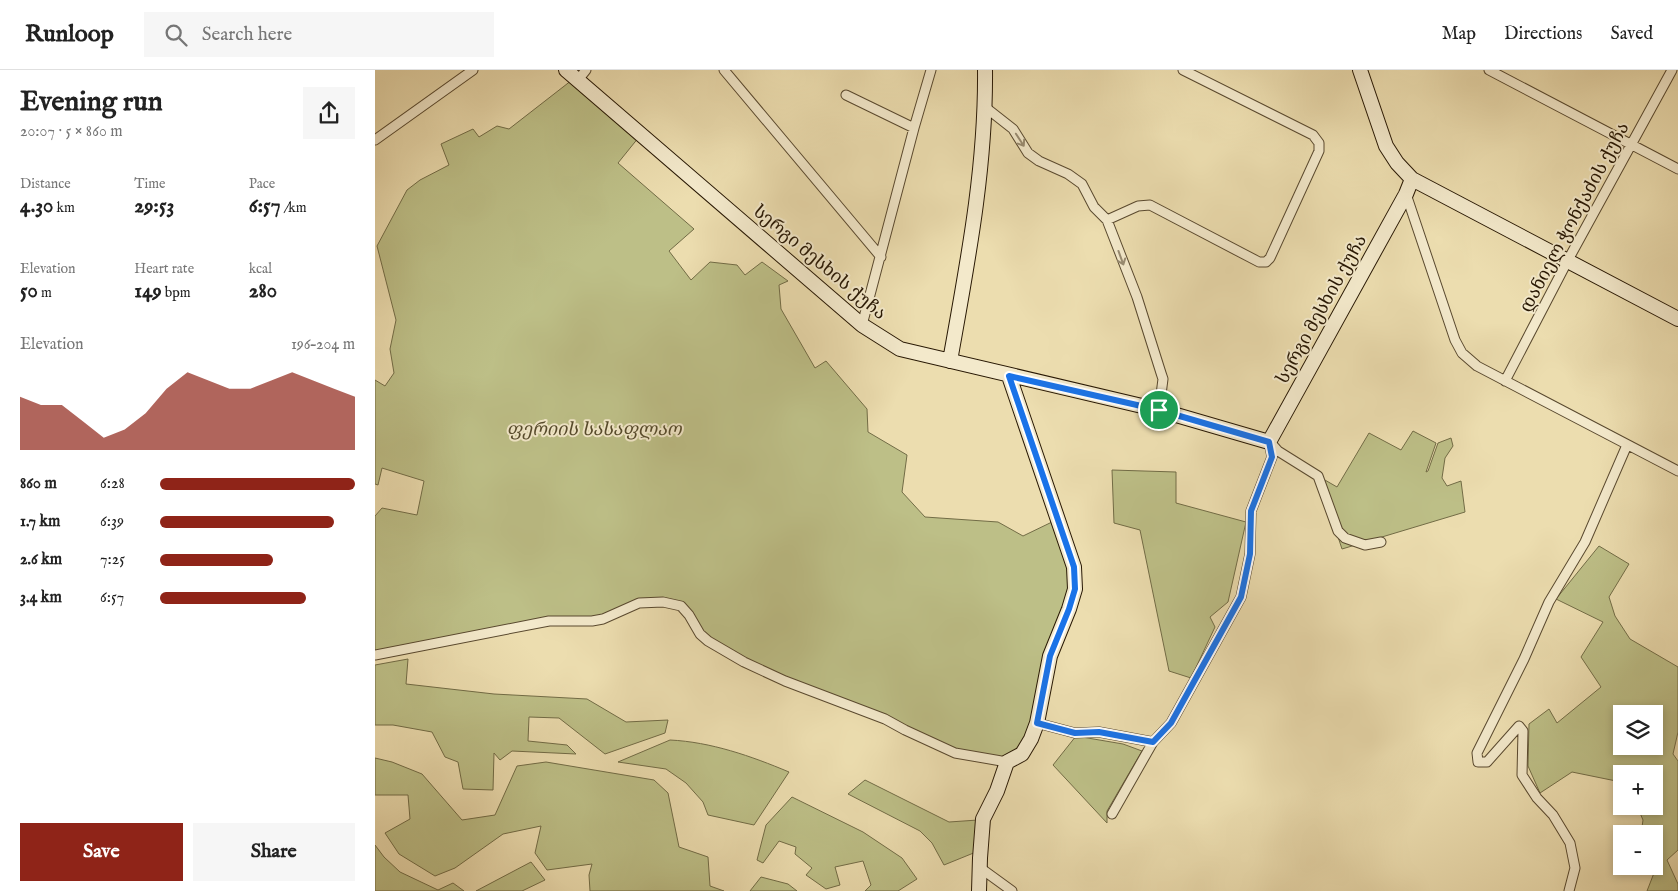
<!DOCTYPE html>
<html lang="en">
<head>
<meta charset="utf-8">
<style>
	:root { --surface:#fff; --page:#f6f6f6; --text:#222; --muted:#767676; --line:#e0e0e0; --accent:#8f2418 }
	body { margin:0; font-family:"IM FELL English","Noto Serif Georgian",serif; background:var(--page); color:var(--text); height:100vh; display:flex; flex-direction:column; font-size:19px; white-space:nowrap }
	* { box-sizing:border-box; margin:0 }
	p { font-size:16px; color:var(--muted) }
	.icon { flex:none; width:28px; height:28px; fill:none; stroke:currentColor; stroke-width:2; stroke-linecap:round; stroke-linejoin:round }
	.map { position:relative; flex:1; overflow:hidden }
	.sheet { display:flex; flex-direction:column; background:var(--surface); width:375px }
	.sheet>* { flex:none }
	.controls { position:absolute; left:1238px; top:635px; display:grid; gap:10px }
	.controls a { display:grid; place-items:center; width:50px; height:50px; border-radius:0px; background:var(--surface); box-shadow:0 2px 8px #0003; font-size:25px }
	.pin { position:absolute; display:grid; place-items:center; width:42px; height:42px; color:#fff; margin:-21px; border:2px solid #fff; border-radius:50%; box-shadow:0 1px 5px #0007 }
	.round { display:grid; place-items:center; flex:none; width:52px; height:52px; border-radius:0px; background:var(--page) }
	.head { display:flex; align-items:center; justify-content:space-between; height:85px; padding:0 20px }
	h1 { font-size:28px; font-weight:700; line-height:38px }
	.metrics { display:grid; grid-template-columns:repeat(3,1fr); gap:8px; height:85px; padding:5px 20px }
	.metrics div { display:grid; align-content:center }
	.metrics b { font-size:21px; font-weight:700 }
	.metrics small { font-size:14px; font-weight:400 }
	.metrics p { font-size:14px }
	.chart { height:140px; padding:10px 20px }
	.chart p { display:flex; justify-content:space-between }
	.chart svg { width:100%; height:90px; margin-top:5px; fill:var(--accent); opacity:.7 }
	.action { display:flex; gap:10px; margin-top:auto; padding:10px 20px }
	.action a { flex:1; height:58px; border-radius:0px; background:var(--accent); color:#fff; font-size:20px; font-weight:700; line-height:58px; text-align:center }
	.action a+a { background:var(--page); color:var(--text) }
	ul { padding:0 20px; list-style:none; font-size:16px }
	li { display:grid; grid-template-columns:80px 60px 1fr; align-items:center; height:38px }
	li i { height:12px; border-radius:6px; background:var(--accent) }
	header { display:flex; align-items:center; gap:30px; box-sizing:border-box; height:70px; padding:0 25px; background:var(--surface); border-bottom:1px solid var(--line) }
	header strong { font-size:24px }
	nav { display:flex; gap:28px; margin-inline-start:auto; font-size:18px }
	.search { width:350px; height:45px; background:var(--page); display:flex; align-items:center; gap:12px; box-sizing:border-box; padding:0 18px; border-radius:0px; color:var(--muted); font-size:19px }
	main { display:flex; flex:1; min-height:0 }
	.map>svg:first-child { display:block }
	.green { fill:#bdbf87; stroke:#726c46; fill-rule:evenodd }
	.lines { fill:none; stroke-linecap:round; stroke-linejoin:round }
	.street-casing { stroke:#59492f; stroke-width:11 }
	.secondary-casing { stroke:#281804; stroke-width:16 }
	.street { stroke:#f3e9cb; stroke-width:9 }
	.secondary { stroke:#f3e9cb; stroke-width:14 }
	.oneway { stroke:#988b71 }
	.route-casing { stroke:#fff; stroke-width:10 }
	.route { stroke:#1a73e8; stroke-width:6 }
	.labels { text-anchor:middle; stroke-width:4; stroke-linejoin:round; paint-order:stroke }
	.street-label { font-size:18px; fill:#281804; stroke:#f3e9cb }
	.park-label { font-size:18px; font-style:italic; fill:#554a2b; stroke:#f3e9cb }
</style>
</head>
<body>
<header>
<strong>Runloop</strong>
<div class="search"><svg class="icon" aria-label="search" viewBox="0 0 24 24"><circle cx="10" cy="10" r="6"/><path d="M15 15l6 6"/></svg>Search here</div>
<nav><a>Map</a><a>Directions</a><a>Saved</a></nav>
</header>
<main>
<section class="sheet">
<div class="head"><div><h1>Evening run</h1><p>20:07 · 5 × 860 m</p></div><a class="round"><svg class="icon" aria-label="share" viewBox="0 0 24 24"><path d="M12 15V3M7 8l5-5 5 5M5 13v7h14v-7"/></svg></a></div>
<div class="metrics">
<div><p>Distance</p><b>4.30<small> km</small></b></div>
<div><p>Time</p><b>29:53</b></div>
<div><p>Pace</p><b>6:57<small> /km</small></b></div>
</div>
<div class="metrics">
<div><p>Elevation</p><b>50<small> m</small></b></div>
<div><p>Heart rate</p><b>149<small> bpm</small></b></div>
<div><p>kcal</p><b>280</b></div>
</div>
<div class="chart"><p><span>Elevation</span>196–204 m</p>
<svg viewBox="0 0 160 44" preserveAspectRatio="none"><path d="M0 44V18L10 22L20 22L30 30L40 38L50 34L60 26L70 14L80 6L90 10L100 14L110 14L120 10L130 6L140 10L150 14L160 18V44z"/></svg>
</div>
<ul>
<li><b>860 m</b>6:28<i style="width:100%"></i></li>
<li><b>1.7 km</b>6:39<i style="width:89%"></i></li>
<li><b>2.6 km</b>7:25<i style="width:58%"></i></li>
<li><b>3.4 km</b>6:57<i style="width:75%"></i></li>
</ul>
<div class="action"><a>Save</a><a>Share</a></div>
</section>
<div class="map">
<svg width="1303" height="821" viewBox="0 0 1303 821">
	<rect width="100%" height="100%" fill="#ecddaf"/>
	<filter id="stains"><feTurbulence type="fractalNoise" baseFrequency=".004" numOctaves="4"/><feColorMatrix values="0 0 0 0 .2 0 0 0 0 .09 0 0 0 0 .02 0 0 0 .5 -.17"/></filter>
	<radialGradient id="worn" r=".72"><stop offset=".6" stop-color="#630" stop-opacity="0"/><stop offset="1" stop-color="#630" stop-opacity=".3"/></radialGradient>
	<path class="green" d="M197 10 264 67 243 93 319 159 294 181 316 210 335 192 362 195 370 205 387 192 413 211 404 215 406 239 440 298 451 291 492 339 493 362 532 385 527 422 550 447 623 452 648 466 677 452 699 497 662 653 632 692 580 683 410 609 335 570 315 544 288 530 228 548 174 550 0 584V446L7 438 42 445 49 411 7 398 3 415 0 414V310L10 316 19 303 15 279 21 250 2 176 32 120 45 110 74 95 66 74 98 59 104 67 122 56 134 59Z
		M1038 361 1061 373 1051 402 1053 401 1063 373 1076 368 1078 376 1070 388 1067 408 1072 416 1086 411 1090 442 967 479 943 406 962 417 994 363 1026 380Z
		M737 400 801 402V433L871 452 853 532 835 547 840 557 816 608 794 601 765 460 739 453Z
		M1224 476 1254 494 1234 527 1240 546 1255 569 1303 597V662L1298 684 1303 691V780L1292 790 1303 814V821H1272L1279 803 1276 796H1279V764H1266L1268 750 1262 736H1279V704H1246V712L1197 702 1165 723 1153 696 1154 654 1174 639 1182 653 1226 617 1206 587 1228 552 1181 529ZM1246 644H1279V676H1246Z
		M33 589 31 614 119 624 212 629 251 652 293 650 290 663 230 684 184 648 154 647 153 671 192 675 201 684 137 681 125 690 119 683 118 720 88 719 83 692 70 687 57 662 18 655H0V595Z
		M701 666 748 674 767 681 732 741V753L678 695Z
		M295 670C336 672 376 686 414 702L379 755 333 745 328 732 311 713 291 699 243 692Z
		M0 688 17 692 47 704 87 750 120 745 142 696 171 692 279 710 293 723 304 777 333 787 335 816 349 821H215L214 805 217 794 172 800 160 783 166 756 128 764 80 798 60 806 24 784 10 763 35 749 33 725H0Z
		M490 710 574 752 603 750 601 782 569 795 557 773 545 761 473 724Z
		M417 727 488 762 527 788 542 809 523 821H490L496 815 488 791 460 797 465 815 451 819 431 805 437 798 420 784 421 777 404 771 388 793 382 790 391 755Z
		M0 775 9 787 25 802 63 820 78 813 89 821H0Z
		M156 792 170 810 147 821H101Z
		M386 807 413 814 422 821H375Z"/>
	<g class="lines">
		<g class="street-casing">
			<path id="street" d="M349 0 506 187
				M1114 0 1303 99
				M203 10 211 0
				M471 25 539 58
				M610 37 638 59 653 83 664 91 693 104 707 114 719 137 732 150 762 227 786 303 788 309 784 340
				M0 70 98 0
				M1031 124 1080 270 1087 283 1102 296 1303 401
				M732 150 763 136 775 135 884 192H891L895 188 944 81V73L938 65 808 0
				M487 255 539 58 556 0
				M1130 311 1193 190 1297 0
				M895 372 903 381 943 406 963 461 970 468 990 475 1006 472
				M0 585 174 551H217L228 549 264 533 288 532 306 536 314 545 325 564 333 571 369 592 410 611 510 649 530 660 580 683 632 692
				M662 653 700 663 724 662 778 672
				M737 744 778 672 796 653 866 527 875 484 876 441 897 387 894 372
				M604 797 637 821
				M1194 821 1200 798 1195 773 1178 745 1162 728 1147 705 1148 661 1144 656 1112 692H1103L1102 683 1149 589 1174 532 1210 472 1252 375"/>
		</g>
		<g class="secondary-casing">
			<path id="secondary" d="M191 0 487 255 525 279 784 340 894 372 1031 124 1037 109
				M985 0 1011 76 1022 93 1037 109 1303 249
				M575 291C592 195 611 99 610 0
				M604 821 605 788 608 749 622 721 632 692 647 684 656 669 662 653 675 586 694 539 700 519 699 497 634 306"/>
		</g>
		<use href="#street" class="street"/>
		<use href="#secondary" class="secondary"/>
	</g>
	<defs><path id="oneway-shaft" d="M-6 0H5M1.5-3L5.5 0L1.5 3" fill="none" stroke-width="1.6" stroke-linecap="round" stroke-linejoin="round" transform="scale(1.25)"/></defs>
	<g class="oneway">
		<use href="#oneway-shaft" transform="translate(645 70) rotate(57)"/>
		<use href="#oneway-shaft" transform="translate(746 188) rotate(70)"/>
	</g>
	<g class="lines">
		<g class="route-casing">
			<path id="route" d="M634 306 784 340 894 372 897 387 876 441 875 484 866 527 796 653 778 672 724 662 700 663 662 653 675 586 694 539 700 519 699 497Z"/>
		</g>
		<use href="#route" class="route"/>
	</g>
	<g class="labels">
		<g class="street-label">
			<text transform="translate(1199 147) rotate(-62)" y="6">დანიელ ჭონქაძის ქუჩა</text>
			<text transform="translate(445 192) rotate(40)" y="6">სერგი მესხის ქუჩა</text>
			<text transform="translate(946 239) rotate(-61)" y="6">სერგი მესხის ქუჩა</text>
		</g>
		<g class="park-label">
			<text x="219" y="365">ფერიის სასაფლაო</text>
		</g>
	</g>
	<rect width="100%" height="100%" filter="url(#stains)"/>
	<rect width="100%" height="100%" fill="url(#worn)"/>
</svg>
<div class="controls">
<a><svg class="icon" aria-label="layers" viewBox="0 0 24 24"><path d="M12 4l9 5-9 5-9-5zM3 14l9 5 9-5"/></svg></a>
<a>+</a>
<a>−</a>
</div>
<div class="pin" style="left:784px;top:340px;background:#1e9e55"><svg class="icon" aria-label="arrive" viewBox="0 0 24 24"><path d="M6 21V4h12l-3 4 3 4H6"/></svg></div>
</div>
</main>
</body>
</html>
